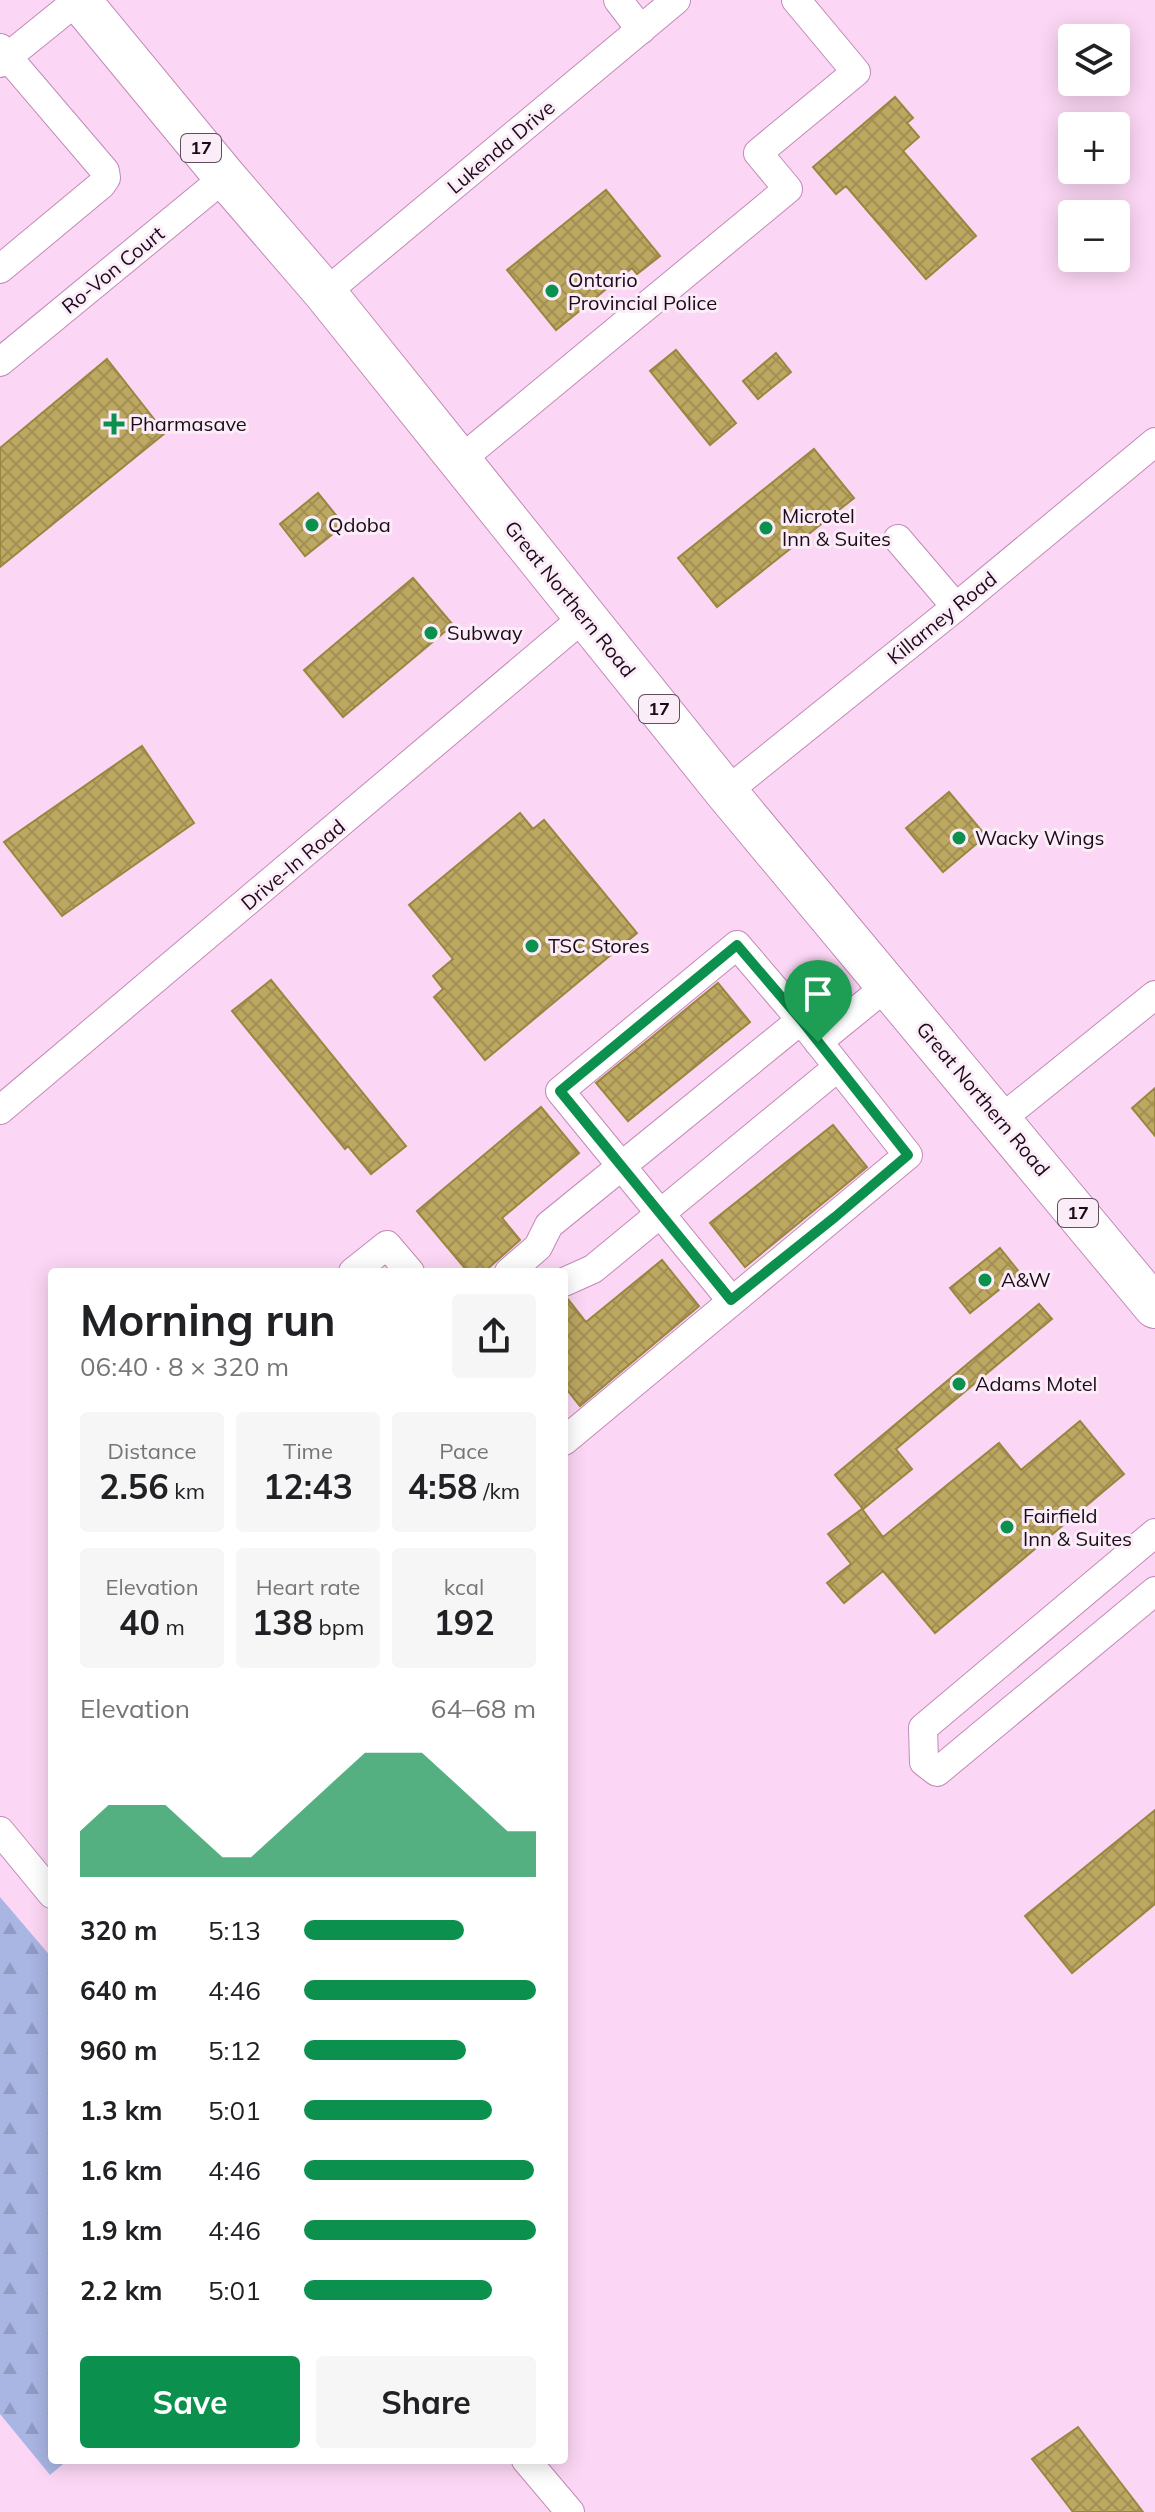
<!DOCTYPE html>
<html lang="en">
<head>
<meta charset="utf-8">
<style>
	:root { --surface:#fff; --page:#f6f6f6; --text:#202124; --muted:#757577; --accent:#0c904d }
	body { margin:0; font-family:Mulish,sans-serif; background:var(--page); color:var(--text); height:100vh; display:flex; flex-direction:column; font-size:30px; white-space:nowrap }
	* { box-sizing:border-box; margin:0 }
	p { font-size:26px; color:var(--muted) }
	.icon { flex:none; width:44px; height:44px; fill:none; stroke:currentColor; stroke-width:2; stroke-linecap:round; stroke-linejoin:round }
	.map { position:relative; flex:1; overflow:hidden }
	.panel { position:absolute; left:48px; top:1268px; width:520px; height:1196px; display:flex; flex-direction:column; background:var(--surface); border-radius:8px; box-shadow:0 4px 20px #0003 }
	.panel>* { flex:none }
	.buttons { position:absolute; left:1058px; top:24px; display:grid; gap:16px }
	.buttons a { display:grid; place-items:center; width:72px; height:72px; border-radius:8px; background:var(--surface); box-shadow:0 4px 20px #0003; font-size:40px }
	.pin { position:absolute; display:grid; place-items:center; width:68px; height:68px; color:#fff; margin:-82px -34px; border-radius:50% 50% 50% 0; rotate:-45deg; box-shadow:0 0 8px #0007 }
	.pin .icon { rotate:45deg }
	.round { display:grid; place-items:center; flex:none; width:84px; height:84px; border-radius:8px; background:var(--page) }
	.summary { display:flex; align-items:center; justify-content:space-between; height:136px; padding:0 32px }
	h1 { font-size:44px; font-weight:700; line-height:60px }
	.stats { display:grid; grid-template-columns:repeat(3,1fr); gap:12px; height:136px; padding:8px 32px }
	.stats div { display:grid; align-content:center; border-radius:8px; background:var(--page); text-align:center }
	.stats b { font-size:34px; font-weight:700 }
	.stats small { font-size:22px; font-weight:400 }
	.stats p { font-size:22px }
	.chart { height:224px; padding:16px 32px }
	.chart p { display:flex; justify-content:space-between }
	.chart svg { width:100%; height:144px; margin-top:8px; fill:var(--accent); opacity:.7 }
	.button { display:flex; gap:16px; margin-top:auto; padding:16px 32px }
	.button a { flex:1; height:92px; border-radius:8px; background:var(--accent); color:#fff; font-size:32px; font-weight:700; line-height:92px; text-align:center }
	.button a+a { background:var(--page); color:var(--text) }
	ul { padding:0 32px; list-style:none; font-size:26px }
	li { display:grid; grid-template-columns:128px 96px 1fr; align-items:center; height:60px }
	li i { height:20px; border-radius:10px; background:var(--accent) }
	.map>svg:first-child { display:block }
	.forest { fill:url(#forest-firs) }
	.building { fill:url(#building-cross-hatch); stroke:#9a863f; stroke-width:2 }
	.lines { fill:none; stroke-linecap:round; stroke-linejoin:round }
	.minor-casing { stroke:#c389b8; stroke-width:30 }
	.highway-casing { stroke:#c389b8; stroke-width:44 }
	.minor { stroke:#fff; stroke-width:28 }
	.highway { stroke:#fff; stroke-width:42 }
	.route-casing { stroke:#fff; stroke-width:16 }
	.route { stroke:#0c904d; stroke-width:10 }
	.poi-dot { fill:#0c904d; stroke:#faedf7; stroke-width:3 }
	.labels { text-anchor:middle; stroke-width:6; stroke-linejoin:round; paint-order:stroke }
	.shield { fill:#faedf7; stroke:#604d5d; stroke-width:2 }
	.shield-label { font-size:18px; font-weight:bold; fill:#1e091b }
	.street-label { font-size:20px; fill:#1e091b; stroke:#faedf7 }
	.poi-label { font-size:20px; fill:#1e091b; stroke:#faedf7; text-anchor:start }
</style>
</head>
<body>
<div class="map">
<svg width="1155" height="2512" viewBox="0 0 1155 2512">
	<defs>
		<pattern id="forest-firs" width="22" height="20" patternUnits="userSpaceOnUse" patternTransform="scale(2)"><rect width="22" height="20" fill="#a9b5e3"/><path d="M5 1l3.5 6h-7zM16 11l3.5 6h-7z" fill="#919ac2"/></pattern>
		<pattern id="building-cross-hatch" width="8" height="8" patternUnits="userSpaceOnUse" patternTransform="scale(2)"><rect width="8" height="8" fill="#bda861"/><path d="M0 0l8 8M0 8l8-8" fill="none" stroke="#a28f54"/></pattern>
	</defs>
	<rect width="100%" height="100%" fill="#fcd7f5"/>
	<path class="forest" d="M0 1897 52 1958V2460H68L50 2475 0 2414Z"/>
	<path class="building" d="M895 97 913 118 907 123 919 137 903 151 976 236 926 279 846 186 836 194 813 167Z
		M606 190 660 256 637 274 632 268 556 330 507 270Z
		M676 350 736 423 710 445 650 371Z
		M776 353 791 372 758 399 743 381Z
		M107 359 165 433 0 567V448Z
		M814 449 854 498 717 607 678 558Z
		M318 493 344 525 305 556 280 524Z
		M413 578 453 625 343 717 304 670Z
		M142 746 194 823 62 916 4 842Z
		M949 792 986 836 943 872 906 828Z
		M520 813 533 829 544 820 637 933 485 1060 434 997 443 989 433 976 453 959 409 905Z
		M271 980 406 1146 371 1174 348 1146 345 1149 232 1011Z
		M718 983 750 1022 628 1121 596 1083Z
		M1155 1088V1136L1132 1108Z
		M541 1107 579 1153 502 1218 520 1240 484 1272H468L417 1211Z
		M833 1125 867 1167 745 1267 710 1223Z
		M1000 1248 1020 1273 970 1313 950 1288Z
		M662 1260 699 1306 580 1406 564 1386V1299L567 1298 586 1322Z
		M1039 1304 1052 1319 896 1449 912 1469 863 1509 835 1475Z
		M1080 1421 1124 1474 935 1633 883 1571 844 1603 827 1583 851 1564 828 1534 862 1509 883 1537 999 1443 1021 1470Z
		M1155 1810V1904L1072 1973 1025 1916Z
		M1078 2427 1143 2512H1073L1032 2459Z"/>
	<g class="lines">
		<g class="minor-casing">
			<path id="minor" d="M618 0 641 30
				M0 48 105 171 106 178 101 185 0 269
				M0 63 78 0
				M325 293 676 0
				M0 362 225 177
				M459 461 788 189 758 153 856 72 796 0
				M898 539 956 607
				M726 792 956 607 1155 442
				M818 1042 888 985
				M0 1110 584 617
				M1001 1119 1155 995
				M353 1272 387 1245 410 1272
				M509 1272 538 1247 549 1225 801 1020
				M564 1282 593 1269 838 1067
				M564 1441 908 1155 801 1020 737 945 560 1091 731 1300
				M1155 1533 923 1728 924 1762 937 1772 1155 1591
				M0 1831 52 1894
				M526 2460 570 2512"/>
		</g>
		<g class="highway-casing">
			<path id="highway" d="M79 0 225 177 325 293 726 792 1155 1307"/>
		</g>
		<use href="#minor" class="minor"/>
		<use href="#highway" class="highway"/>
	</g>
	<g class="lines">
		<g class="route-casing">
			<path id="route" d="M737 945 801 1020 908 1155 835 1217 731 1300 560 1091Z"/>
		</g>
		<use href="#route" class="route"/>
	</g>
	<g class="poi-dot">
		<circle cx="552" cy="291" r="8"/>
		<path d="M110 412h8v8h8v8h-8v8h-8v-8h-8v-8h8z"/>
		<circle cx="312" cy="525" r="8"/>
		<circle cx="766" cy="528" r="8"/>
		<circle cx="431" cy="633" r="8"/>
		<circle cx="959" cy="838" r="8"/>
		<circle cx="532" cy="946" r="8"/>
		<circle cx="985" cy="1280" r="8"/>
		<circle cx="959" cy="1384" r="8"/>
		<circle cx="1007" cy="1527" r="8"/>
	</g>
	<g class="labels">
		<g class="shield">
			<rect x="181" y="134" width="40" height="28" rx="6"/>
			<rect x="639" y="695" width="40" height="28" rx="6"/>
			<rect x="1058" y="1199" width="40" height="28" rx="6"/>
		</g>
		<g class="shield-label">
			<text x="201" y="154">17</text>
			<text x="659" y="715">17</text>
			<text x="1078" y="1219">17</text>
		</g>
		<g class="street-label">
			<text transform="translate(501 147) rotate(-40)" y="7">Lukenda Drive</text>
			<text transform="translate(113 270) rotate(-39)" y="7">Ro-Von Court</text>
			<text transform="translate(570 599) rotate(51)" y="7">Great Northern Road</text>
			<text transform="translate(942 618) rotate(-39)" y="7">Killarney Road</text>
			<text transform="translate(293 865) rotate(-40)" y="7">Drive-In Road</text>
			<text transform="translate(983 1099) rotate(50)" y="7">Great Northern Road</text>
		</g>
		<g class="poi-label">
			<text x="568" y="287">Ontario<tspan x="568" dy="23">Provincial Police</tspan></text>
			<text x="130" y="431">Pharmasave</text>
			<text x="782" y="523">Microtel<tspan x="782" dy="23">Inn &amp; Suites</tspan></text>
			<text x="328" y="532">Qdoba</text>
			<text x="447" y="640">Subway</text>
			<text x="975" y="845">Wacky Wings</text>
			<text x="548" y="953">TSC Stores</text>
			<text x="1001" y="1287">A&amp;W</text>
			<text x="975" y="1391">Adams Motel</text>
			<text x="1023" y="1523">Fairfield<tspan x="1023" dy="23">Inn &amp; Suites</tspan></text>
		</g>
	</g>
</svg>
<div class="buttons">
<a><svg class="icon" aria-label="layers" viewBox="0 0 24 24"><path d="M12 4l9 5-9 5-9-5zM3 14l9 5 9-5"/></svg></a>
<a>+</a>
<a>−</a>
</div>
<div class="pin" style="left:818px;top:1042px;background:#1e9e55"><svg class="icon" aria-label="arrive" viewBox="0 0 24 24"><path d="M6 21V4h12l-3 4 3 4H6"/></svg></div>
<section class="panel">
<div class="summary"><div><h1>Morning run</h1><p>06:40 · 8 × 320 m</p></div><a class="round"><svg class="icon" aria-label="share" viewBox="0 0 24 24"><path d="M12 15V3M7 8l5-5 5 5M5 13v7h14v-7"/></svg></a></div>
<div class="stats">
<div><p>Distance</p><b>2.56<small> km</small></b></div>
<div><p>Time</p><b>12:43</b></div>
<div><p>Pace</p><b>4:58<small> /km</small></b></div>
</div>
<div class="stats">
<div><p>Elevation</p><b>40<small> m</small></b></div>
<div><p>Heart rate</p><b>138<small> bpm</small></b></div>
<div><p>kcal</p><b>192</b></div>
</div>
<div class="chart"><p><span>Elevation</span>64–68 m</p>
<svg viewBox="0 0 160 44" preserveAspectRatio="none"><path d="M0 44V30L10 22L20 22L30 22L40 30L50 38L60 38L70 30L80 22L90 14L100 6L110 6L120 6L130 14L140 22L150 30L160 30V44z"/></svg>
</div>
<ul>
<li><b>320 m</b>5:13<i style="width:69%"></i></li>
<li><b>640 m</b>4:46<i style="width:100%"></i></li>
<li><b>960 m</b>5:12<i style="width:70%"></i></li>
<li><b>1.3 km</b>5:01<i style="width:81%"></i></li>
<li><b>1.6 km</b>4:46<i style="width:99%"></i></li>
<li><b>1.9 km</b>4:46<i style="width:100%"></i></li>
<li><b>2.2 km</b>5:01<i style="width:81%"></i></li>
</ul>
<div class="button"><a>Save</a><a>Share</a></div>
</section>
</div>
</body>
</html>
